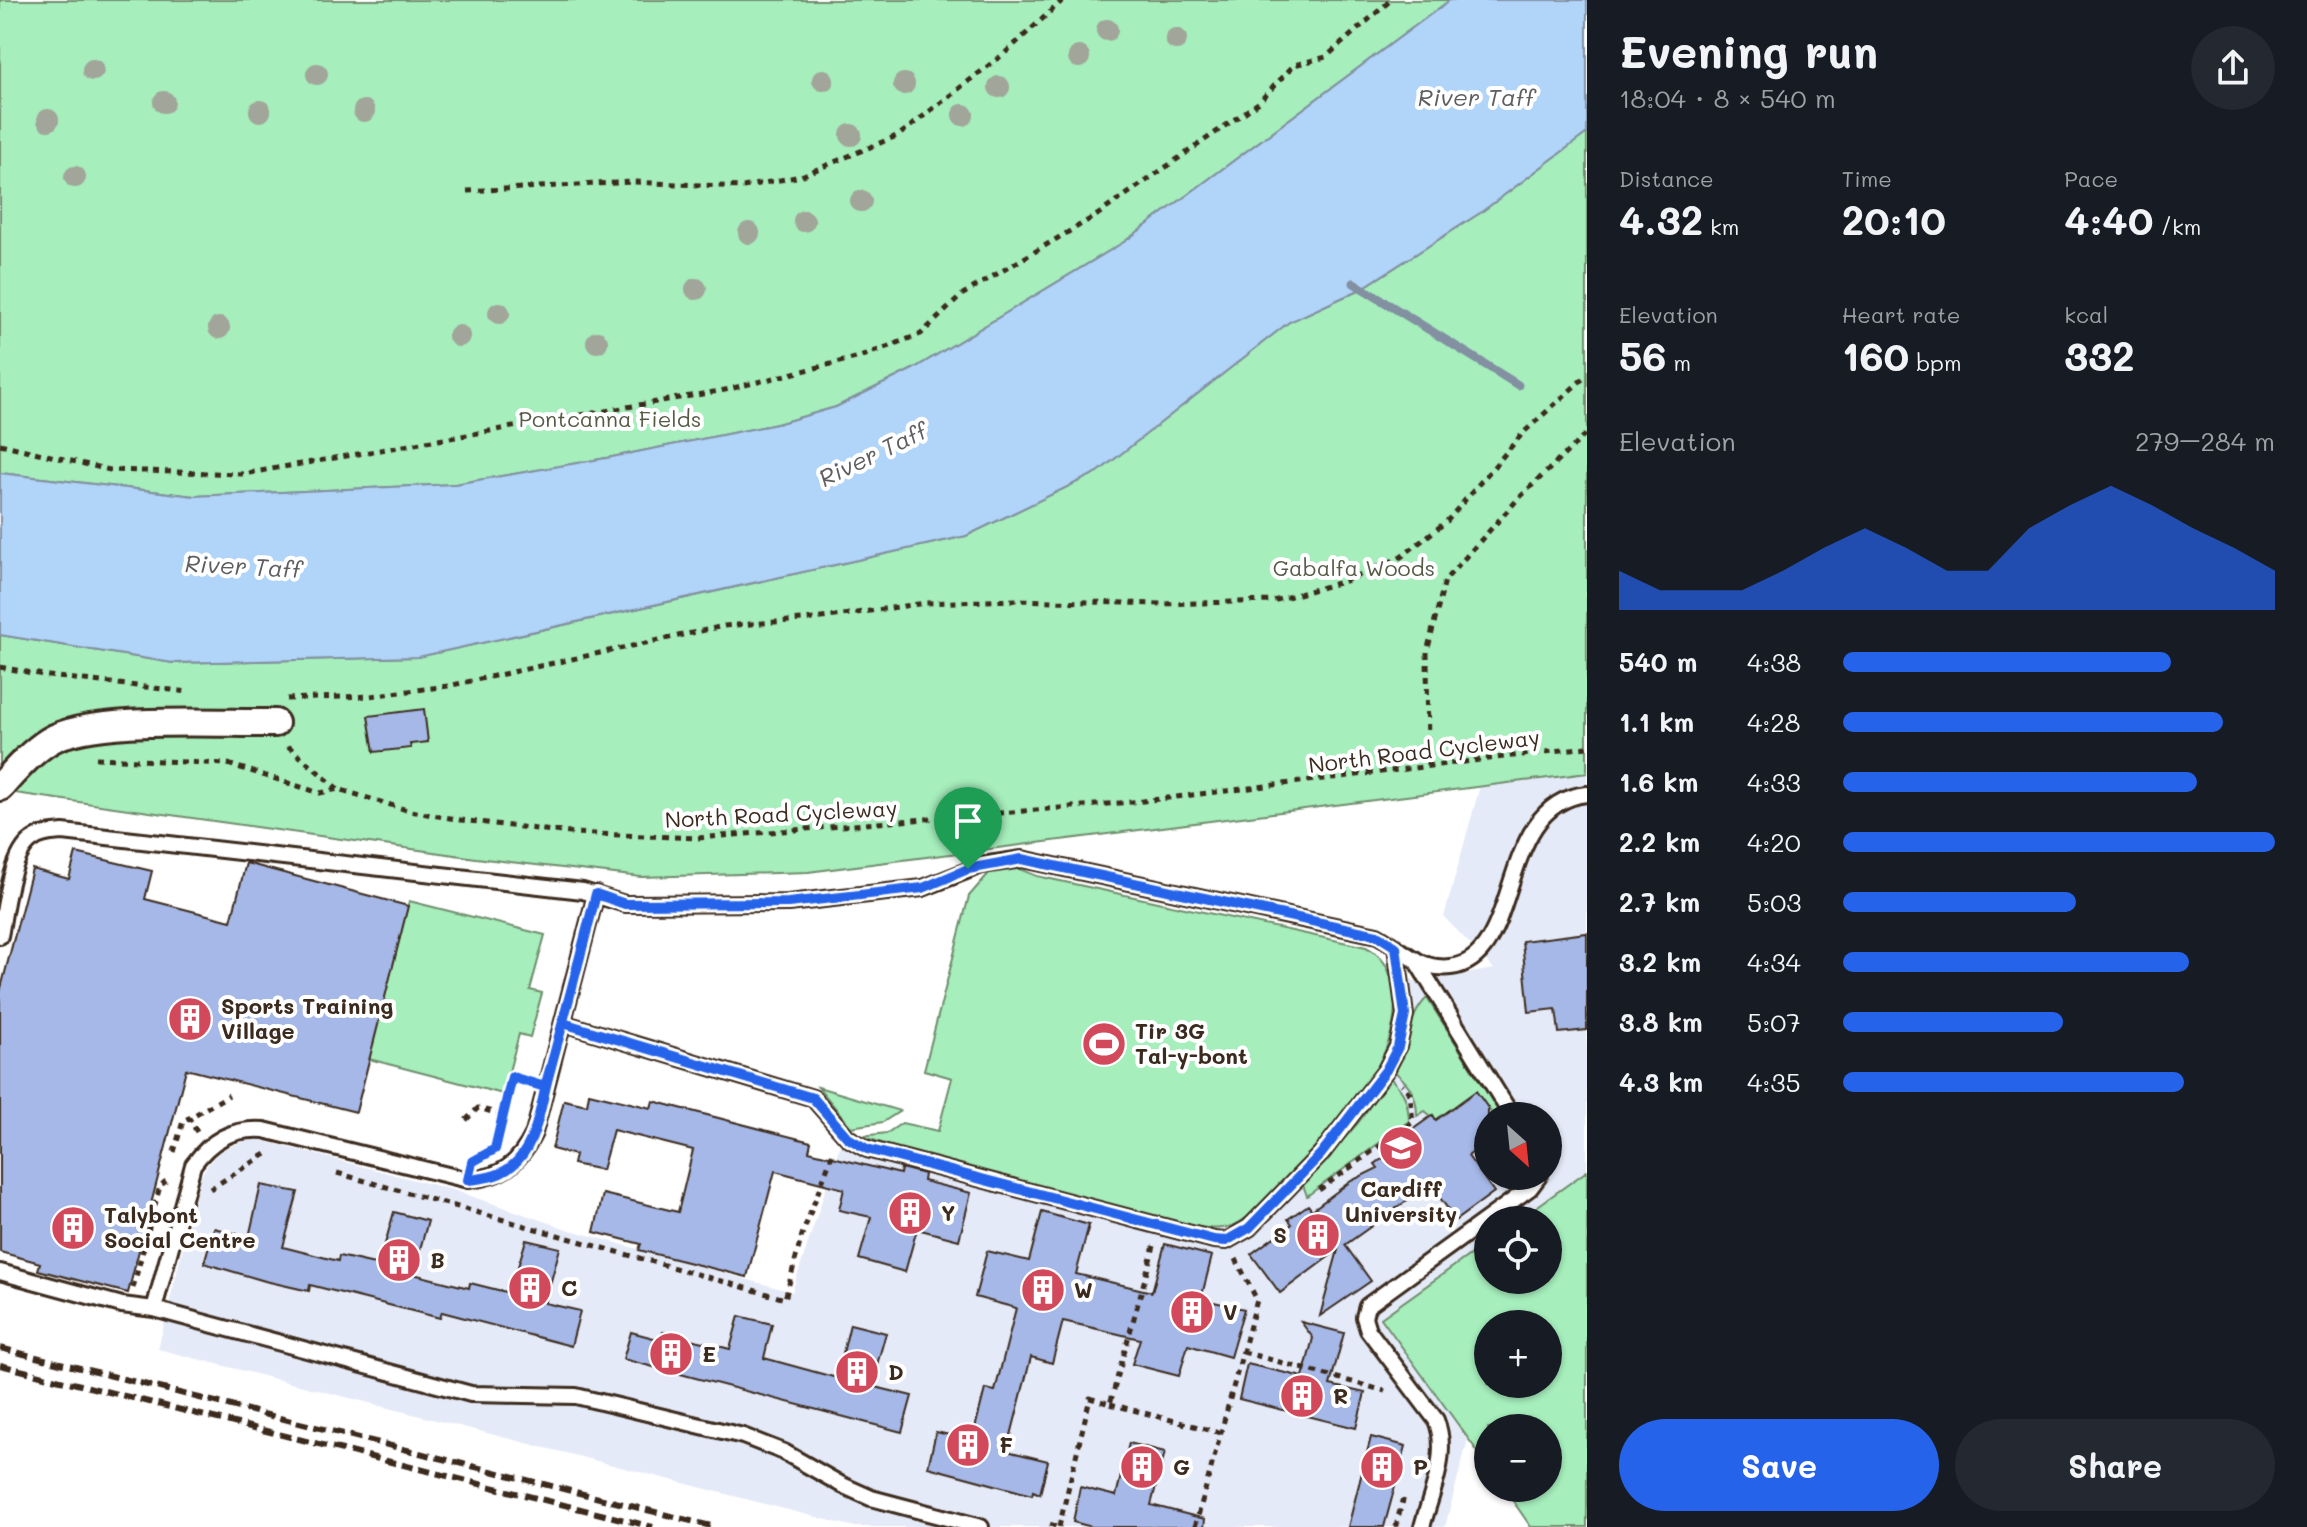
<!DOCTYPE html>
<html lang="en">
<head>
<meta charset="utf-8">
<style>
	:root { --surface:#171b24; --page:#242831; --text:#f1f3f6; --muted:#9ea1a6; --accent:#2563eb }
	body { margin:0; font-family:Mali,sans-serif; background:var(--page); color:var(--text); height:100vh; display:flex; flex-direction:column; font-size:30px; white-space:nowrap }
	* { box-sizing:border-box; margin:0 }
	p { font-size:26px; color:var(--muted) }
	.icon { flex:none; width:44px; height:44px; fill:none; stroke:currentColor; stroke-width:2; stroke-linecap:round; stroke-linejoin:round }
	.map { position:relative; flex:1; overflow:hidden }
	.sheet { display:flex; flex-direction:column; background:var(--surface); width:720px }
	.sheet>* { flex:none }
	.needle { width:52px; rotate:153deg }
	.controls { position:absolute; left:1474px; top:1102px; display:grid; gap:16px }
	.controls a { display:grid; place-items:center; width:88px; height:88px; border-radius:50%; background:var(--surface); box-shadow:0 2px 6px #0004; font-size:40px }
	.pin { position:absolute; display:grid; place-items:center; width:68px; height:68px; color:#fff; margin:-82px -34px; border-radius:50% 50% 50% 0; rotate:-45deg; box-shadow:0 0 8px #0007 }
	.pin .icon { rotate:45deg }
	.round { display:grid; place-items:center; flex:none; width:84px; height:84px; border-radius:42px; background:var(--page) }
	.overview { display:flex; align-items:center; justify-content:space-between; height:136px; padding:0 32px }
	h1 { font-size:44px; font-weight:800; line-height:60px }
	.stats { display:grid; grid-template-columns:repeat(3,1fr); gap:12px; height:136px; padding:8px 32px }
	.stats div { display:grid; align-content:center }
	.stats b { font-size:40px; font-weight:800 }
	.stats small { font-size:22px; font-weight:400 }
	.stats p { font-size:22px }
	.chart { height:224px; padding:16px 32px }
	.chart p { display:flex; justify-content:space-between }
	.chart svg { width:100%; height:144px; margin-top:8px; fill:var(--accent); opacity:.7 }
	.action { display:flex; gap:16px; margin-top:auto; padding:16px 32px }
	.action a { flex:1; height:92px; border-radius:48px; background:var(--accent); color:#fff; font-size:32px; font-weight:800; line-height:92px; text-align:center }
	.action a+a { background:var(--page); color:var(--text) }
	ul { padding:0 32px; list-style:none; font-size:26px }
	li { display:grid; grid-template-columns:128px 96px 1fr; align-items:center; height:60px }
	li i { height:20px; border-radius:10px; background:var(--accent) }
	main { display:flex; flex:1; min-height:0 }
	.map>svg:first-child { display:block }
	.built { fill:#e4eaf8; fill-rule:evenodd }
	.green { fill:#a6eebc; stroke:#708c6d; stroke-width:2; fill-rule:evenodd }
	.water { fill:#b1d4f9; stroke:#8290a1; stroke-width:2 }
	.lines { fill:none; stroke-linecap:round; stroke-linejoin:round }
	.stream { stroke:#8290a1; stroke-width:9 }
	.building { fill:#a5b8e7; stroke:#3b2a1e; stroke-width:2 }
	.lane-casing { stroke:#3b2a1e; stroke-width:20 }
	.street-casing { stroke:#3b2a1e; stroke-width:32 }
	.path { stroke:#3b2a1e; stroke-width:5; stroke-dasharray:6 6; stroke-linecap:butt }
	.lane { stroke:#fff; stroke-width:14 }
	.street { stroke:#fff; stroke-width:26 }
	.rail { stroke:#3b2a1e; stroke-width:6; stroke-dasharray:12 6; stroke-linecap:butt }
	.tree { fill:#a2a599 }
	.route-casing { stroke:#fff; stroke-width:16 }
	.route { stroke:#2563eb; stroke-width:10 }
	.labels { text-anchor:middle; stroke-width:8; stroke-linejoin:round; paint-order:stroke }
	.park-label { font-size:22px; fill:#565b46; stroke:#fff }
	.street-label { font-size:22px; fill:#3b2a1e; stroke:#fff }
	.poi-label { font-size:22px; font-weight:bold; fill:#3b2a1e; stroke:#fff; text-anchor:start }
	.water-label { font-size:24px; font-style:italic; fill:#5e5d60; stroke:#fff }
</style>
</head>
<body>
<main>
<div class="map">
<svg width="1587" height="1527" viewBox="0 0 1587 1527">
	<rect width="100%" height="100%" fill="#fff"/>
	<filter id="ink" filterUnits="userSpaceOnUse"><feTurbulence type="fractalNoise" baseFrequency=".0125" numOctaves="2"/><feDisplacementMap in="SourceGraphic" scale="16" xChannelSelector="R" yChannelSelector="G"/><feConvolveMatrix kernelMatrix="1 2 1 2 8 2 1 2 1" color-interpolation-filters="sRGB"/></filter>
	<g filter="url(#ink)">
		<path class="built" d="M1587 773V1171L1518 1220H1488V1242L1382 1318 1468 1439 1445 1527H855L158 1349 200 1178 208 1164 221 1150 247 1140 256 1139 453 1190 570 1230 792 1292 838 1151 851 1127 875 1143 1198 1227H1228L1237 1223 1329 1131 1378 1064 1395 1028V1000L1385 962 1416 982 1494 969 1444 917 1480 786ZM1488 1116H1548V1176H1488Z"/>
		<path class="green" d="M0 0H1450L1124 242 913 369 836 407 777 424 612 457 455 484 194 496 0 473Z
			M1587 133V773L808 872 641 877 476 858 0 791V635L173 663 418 657 966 536 1098 472 1289 322 1361 289 1480 213Z
			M1012 866 1037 876 1366 947C1382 955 1389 967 1393 985 1407 1054 1344 1115 1301 1162 1283 1181 1262 1208 1240 1222 1226 1230 1213 1229 1198 1227L904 1151 862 1136 887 1133 902 1123 938 1131 952 1078 924 1070 969 896 990 872Z
			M409 901 545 935 530 990 542 993 530 1037 519 1034 503 1094 369 1059Z
			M1427 998 1502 1116H1494L1476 1092 1436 1120 1425 1111 1417 1116C1417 1094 1410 1085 1394 1071 1407 1047 1409 1014 1427 998Z
			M1390 1078C1405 1092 1408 1101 1409 1121L1307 1196 1303 1185 1358 1123Z
			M818 1087 900 1111 883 1122 851 1127Z
			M1587 1171V1527H1531L1504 1488H1548V1428H1488V1466L1381 1318 1488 1242V1280H1548V1220H1518ZM1488 1324H1548V1384H1488Z"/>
		<path class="water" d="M1450 0H1587V133L1480 213 1361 289 1289 322 1098 472 966 536 418 657 173 663 0 635V473L194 496 455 484 612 457 777 424 836 407 913 369 1124 242Z"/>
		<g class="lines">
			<path class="stream" d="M1354 283 1518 385"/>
		</g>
		<path class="building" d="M424 709 428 742 410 744 411 748 374 752 368 716Z
			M76 853 152 871 145 899 231 921 246 863 408 906 356 1112 186 1069 128 1293 38 1270 40 1263 0 1252V992L32 869 69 879Z
			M1587 933V1030L1559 1033 1556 1009 1529 1012 1522 941Z
			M1476 1091 1488 1108V1141L1468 1156 1494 1192 1456 1220 1430 1184 1380 1220 1345 1245 1371 1281 1320 1316 1338 1250 1280 1293 1251 1254 1292 1224 1288 1219 1308 1205 1312 1210 1351 1181 1378 1168 1375 1164 1415 1135 1412 1130 1433 1115 1436 1120Z
			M589 1093 651 1108 653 1101 811 1142 809 1151 900 1174 901 1168 924 1174 923 1181 971 1193 959 1240 917 1229 905 1272 859 1259 871 1217 839 1210 844 1189 775 1171 747 1277 639 1250 641 1244 594 1232 603 1194 678 1212 693 1150 613 1130 602 1170 573 1164 575 1155 552 1149 564 1100 587 1105Z
			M261 1185 298 1192 283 1247 338 1261 339 1256 379 1265 394 1212 428 1221 413 1274 469 1288 470 1283 510 1293 526 1240 560 1248 545 1303 580 1311 571 1346 442 1312 440 1318 310 1285 309 1291 265 1281 204 1263 214 1228 249 1237Z
			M1042 1212 1089 1225 1076 1274 1152 1292 1165 1244 1212 1256 1201 1299 1244 1309 1230 1357 1188 1345 1179 1376 1132 1364 1140 1339 1063 1321 1052 1363 1031 1357 1007 1451 1048 1461 1040 1494 1033 1491 1032 1495 928 1467 936 1432 972 1440 985 1389 995 1391 1016 1308 975 1297 987 1251 1029 1261Z
			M739 1316 772 1324 764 1358 837 1378 850 1324 886 1333 871 1386 912 1396 902 1432 623 1359 631 1332 661 1340 663 1332 730 1349Z
			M1301 1322 1344 1333 1330 1385 1365 1393 1356 1428 1239 1399 1247 1364 1303 1377 1313 1338Z
			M1371 1437 1406 1446 1384 1527H1348Z
			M1129 1443 1165 1452 1151 1505 1205 1519 1204 1527H1092L1073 1522 1080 1487 1116 1496Z"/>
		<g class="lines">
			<g class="lane-casing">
				<path id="lane" d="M0 936C5 911 10 855 32 840 41 833 53 833 63 832L583 891 625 904 788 903 923 888 982 865 1022 859 1377 935C1396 945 1415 965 1437 967 1528 977 1489 804 1587 794
					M1415 959 1512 1116
					M563 1023 813 1098 848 1138 867 1149 1214 1240 1226 1241 1249 1228 1321 1154 1386 1070 1398 1047 1405 1015 1396 947
					M0 1272 122 1305 154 1309 471 1394 576 1396 743 1436 784 1452 842 1485 871 1498 981 1527
					M154 1309 193 1165C211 1140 232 1128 264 1130L468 1180C502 1177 519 1164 534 1133L596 894
					M1422 1527C1431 1493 1450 1454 1436 1420L1368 1330 1364 1317 1367 1306 1530 1188 1539 1176"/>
			</g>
			<g class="street-casing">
				<path id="street" d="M0 787C15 771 30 753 49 741 91 715 221 724 275 723"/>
			</g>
			<path class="path" d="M467 191 633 182 743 187 801 176 899 135 1005 53 1063 0
				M0 444 110 470 243 474 725 390 860 357 921 334 963 294 1097 215 1258 103 1294 65 1326 57 1391 0
				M0 667 49 676 189 692
				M287 699 370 696 448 686 724 626 815 619 925 603 1016 600 1161 604 1273 601 1345 581 1401 557 1447 521 1523 433 1587 375
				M288 746 338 789
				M96 758 228 764 320 793 338 789 410 811 461 820 570 833 698 838 1143 801 1587 747
				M1428 766 1427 652 1445 580 1518 499 1587 433
				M466 1120 478 1108 503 1115
				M197 1132 189 1118 229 1095
				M494 1149 512 1077 528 1082
				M174 1152 183 1121 189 1118
				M337 1173 785 1299 802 1235 834 1150
				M210 1189 266 1154 269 1155
				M1319 1190 1413 1122 1410 1094 1402 1084
				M133 1288 160 1186 166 1181
				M1243 1352 1385 1391
				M1110 1404 1221 1433
				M1050 1524 1058 1527
				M1059 1527 1090 1398 1110 1404 1154 1246
				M1195 1527 1257 1300 1236 1259
				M1396 1527 1402 1501 1410 1503"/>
			<use href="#lane" class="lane"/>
			<use href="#street" class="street"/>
			<path class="rail" d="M0 1348 715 1527
				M0 1365 653 1527"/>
		</g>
		<g class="tree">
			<circle cx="1107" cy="30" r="11"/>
			<circle cx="1176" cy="39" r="11"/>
			<circle cx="1079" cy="57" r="11"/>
			<circle cx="93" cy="70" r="11"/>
			<circle cx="317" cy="74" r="11"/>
			<circle cx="823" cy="80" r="11"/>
			<circle cx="904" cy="84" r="11"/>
			<circle cx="999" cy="87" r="11"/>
			<circle cx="164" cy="102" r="11"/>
			<circle cx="260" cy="111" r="11"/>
			<circle cx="364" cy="111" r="11"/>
			<circle cx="963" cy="115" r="11"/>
			<circle cx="48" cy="120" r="11"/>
			<circle cx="851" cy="135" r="11"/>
			<circle cx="75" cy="177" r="11"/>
			<circle cx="861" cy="201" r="11"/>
			<circle cx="804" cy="221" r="11"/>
			<circle cx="749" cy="233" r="11"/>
			<circle cx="696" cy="289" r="11"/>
			<circle cx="499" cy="313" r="11"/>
			<circle cx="219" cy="328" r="11"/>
			<circle cx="459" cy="336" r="11"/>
			<circle cx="597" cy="342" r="11"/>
		</g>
	</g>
	<g class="lines" filter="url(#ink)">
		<g class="route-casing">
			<path id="route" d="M968 869 923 888 788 903 625 904 596 894C581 954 565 1014 549 1074 541 1102 538 1138 518 1160 504 1176 487 1178 468 1180L472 1162 495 1149 512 1077 545 1087 563 1023 813 1098 848 1138 867 1149 1214 1240 1226 1241 1249 1228 1321 1154 1386 1070 1398 1047 1405 1015 1396 947 1377 935 1022 859 968 869"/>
		</g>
		<use href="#route" class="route"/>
	</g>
	<defs>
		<g id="building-disc" transform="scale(2.3)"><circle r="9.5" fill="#d1495b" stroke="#fff"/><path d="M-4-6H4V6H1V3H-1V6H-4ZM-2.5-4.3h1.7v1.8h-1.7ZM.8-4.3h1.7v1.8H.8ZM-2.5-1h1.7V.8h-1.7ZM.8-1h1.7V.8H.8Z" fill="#fff"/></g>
		<g id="stadium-disc" transform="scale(2.3)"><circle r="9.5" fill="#d1495b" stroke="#fff"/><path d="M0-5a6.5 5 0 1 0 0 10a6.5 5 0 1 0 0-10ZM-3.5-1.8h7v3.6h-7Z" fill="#fff"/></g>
		<g id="university-disc" transform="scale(2.3)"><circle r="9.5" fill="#d1495b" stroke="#fff"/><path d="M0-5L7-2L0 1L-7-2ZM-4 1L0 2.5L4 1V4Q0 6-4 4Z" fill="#fff"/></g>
	</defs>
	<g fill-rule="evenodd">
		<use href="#building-disc" x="190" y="1019"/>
		<use href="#stadium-disc" x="1104" y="1044"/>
		<use href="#university-disc" x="1401" y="1148"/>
		<use href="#building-disc" x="910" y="1213"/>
		<use href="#building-disc" x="73" y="1228"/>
		<use href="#building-disc" x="1318" y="1235"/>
		<use href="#building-disc" x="399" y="1260"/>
		<use href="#building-disc" x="530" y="1288"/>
		<use href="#building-disc" x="1043" y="1290"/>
		<use href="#building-disc" x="1192" y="1312"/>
		<use href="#building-disc" x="671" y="1354"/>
		<use href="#building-disc" x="857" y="1372"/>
		<use href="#building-disc" x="1302" y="1396"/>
		<use href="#building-disc" x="968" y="1445"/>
		<use href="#building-disc" x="1142" y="1467"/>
		<use href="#building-disc" x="1382" y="1467"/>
	</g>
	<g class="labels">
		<g class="park-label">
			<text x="610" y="427">Pontcanna Fields</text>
			<text x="1354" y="576">Gabalfa Woods</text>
		</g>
		<g class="street-label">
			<text transform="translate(1424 751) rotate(-7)" y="8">North Road Cycleway</text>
			<text transform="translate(781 814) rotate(-3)" y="8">North Road Cycleway</text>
		</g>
		<g class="poi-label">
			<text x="221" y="1014">Sports Training<tspan x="221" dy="25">Village</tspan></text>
			<text x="1135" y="1039">Tir 3G<tspan x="1135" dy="25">Tal-y-bont</tspan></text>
			<text x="1401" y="1197" text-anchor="middle">Cardiff<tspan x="1401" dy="25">University</tspan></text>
			<text x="941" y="1221">Y</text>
			<text x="104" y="1223">Talybont<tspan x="104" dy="25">Social Centre</tspan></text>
			<text x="1287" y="1243" text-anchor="end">S</text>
			<text x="430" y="1268">B</text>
			<text x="561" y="1296">C</text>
			<text x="1074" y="1298">W</text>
			<text x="1223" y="1320">V</text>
			<text x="702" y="1362">E</text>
			<text x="888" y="1380">D</text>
			<text x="1333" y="1404">R</text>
			<text x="999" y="1453">F</text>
			<text x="1173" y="1475">G</text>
			<text x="1413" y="1475">P</text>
		</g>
		<g class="water-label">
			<text x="1476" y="106">River Taff</text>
			<text transform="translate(873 455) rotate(-26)" y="8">River Taff</text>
			<text transform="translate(243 567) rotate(3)" y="8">River Taff</text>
		</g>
	</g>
</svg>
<div class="controls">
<a><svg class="needle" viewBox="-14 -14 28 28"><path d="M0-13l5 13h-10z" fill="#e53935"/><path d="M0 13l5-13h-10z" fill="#9ea1a6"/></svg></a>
<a><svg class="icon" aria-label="locate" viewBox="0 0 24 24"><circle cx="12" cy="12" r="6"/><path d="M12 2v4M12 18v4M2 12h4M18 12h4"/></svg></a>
<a>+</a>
<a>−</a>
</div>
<div class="pin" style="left:968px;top:869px;background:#1e9e55"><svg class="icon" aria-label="arrive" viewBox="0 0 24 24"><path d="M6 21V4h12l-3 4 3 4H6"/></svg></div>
</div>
<section class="sheet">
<div class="overview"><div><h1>Evening run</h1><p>18:04 · 8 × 540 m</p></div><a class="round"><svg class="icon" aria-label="share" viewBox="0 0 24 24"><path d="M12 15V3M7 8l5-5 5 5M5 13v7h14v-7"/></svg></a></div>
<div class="stats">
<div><p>Distance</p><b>4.32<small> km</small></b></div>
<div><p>Time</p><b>20:10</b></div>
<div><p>Pace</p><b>4:40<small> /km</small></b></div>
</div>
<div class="stats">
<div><p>Elevation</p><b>56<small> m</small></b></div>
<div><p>Heart rate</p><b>160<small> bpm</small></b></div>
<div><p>kcal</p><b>332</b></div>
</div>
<div class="chart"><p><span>Elevation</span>279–284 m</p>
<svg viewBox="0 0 160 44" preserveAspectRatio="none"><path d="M0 44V32L10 38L20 38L30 38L40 32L50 25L60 19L70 25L80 32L90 32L100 19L110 12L120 6L130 12L140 19L150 25L160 32V44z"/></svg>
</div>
<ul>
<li><b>540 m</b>4:38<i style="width:76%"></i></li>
<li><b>1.1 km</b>4:28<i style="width:88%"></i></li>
<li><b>1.6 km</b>4:33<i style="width:82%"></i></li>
<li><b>2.2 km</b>4:20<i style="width:100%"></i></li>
<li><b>2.7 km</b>5:03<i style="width:54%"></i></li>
<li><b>3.2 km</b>4:34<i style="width:80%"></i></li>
<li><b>3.8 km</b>5:07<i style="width:51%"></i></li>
<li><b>4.3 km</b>4:35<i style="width:79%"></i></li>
</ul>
<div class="action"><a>Save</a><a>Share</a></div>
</section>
</main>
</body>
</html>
